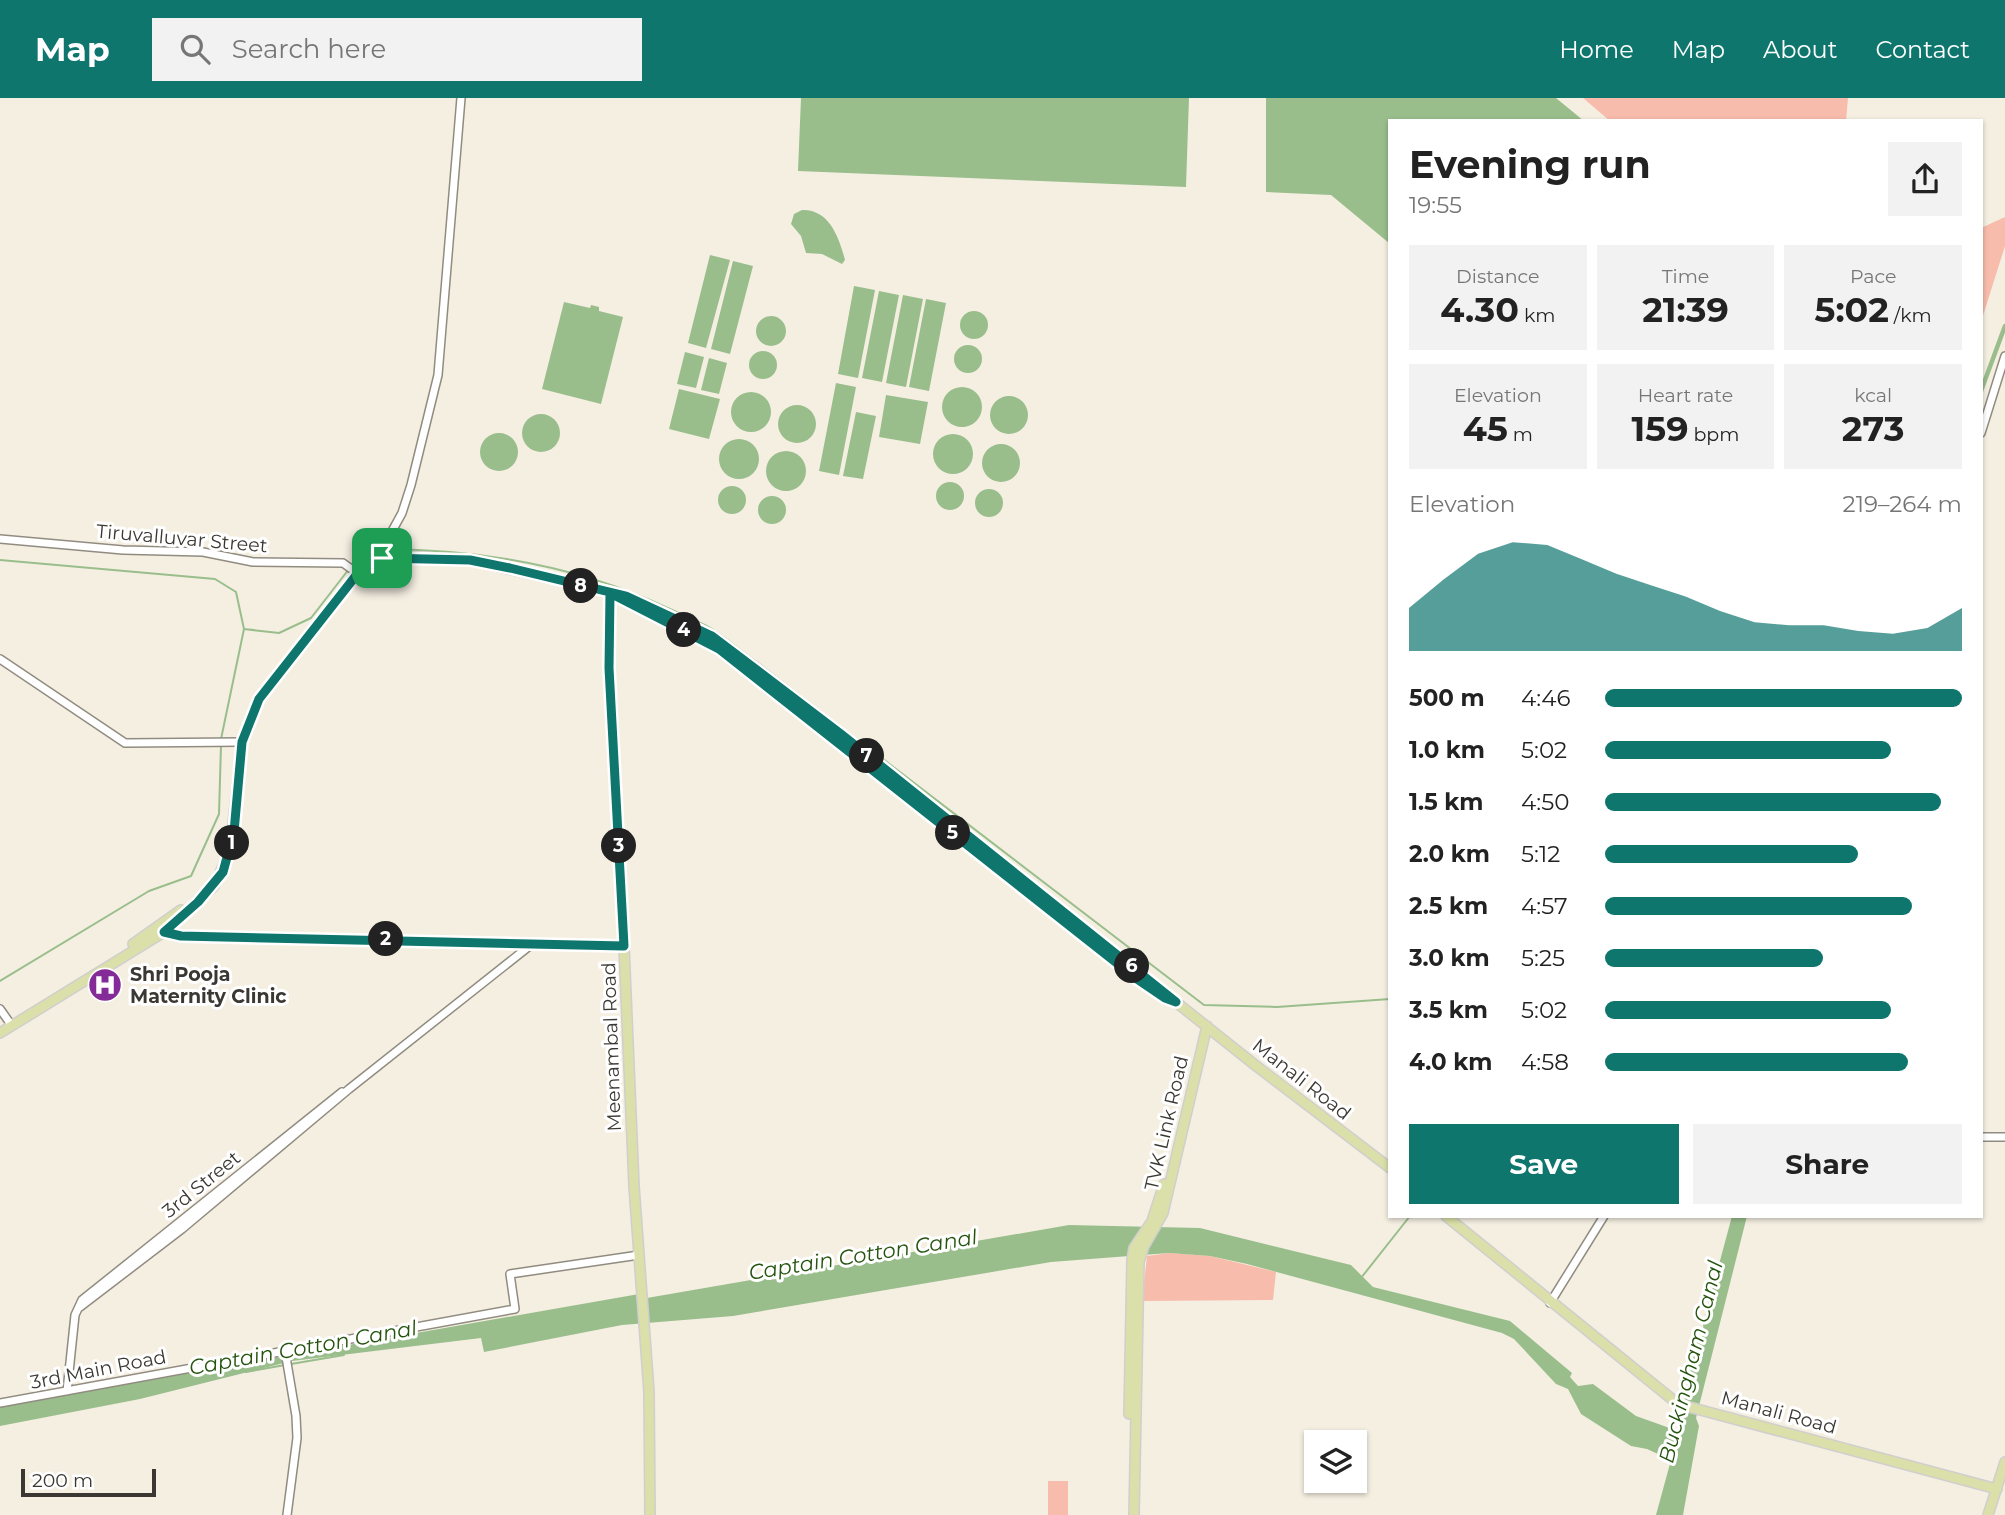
<!DOCTYPE html>
<html lang="en">
<head>
<meta charset="utf-8">
<style>
	:root { --surface:#fff; --page:#f2f2f2; --text:#222; --muted:#767676; --accent:#0f766e }
	body { margin:0; font-family:Montserrat,sans-serif; background:var(--page); color:var(--text); height:100vh; display:flex; flex-direction:column; font-size:26px; white-space:nowrap }
	* { box-sizing:border-box; margin:0 }
	p { font-size:23px; color:var(--muted) }
	.icon { flex:none; width:38px; height:38px; fill:none; stroke:currentColor; stroke-width:2; stroke-linecap:round; stroke-linejoin:round }
	.map { position:relative; flex:1; overflow:hidden }
	.side { position:absolute; left:1388px; top:21px; width:595px; height:1099px; display:flex; flex-direction:column; background:var(--surface); border-radius:0px; box-shadow:0 2px 5px #0004 }
	.side>* { flex:none }
	.tools { position:absolute; left:1304px; top:1332px; display:grid; gap:14px }
	.tools a { display:grid; place-items:center; width:63px; height:63px; border-radius:0px; background:var(--surface); box-shadow:0 2px 5px #0004; font-size:35px }
	.scale { position:absolute; left:21px; bottom:18px; width:135px; box-sizing:border-box; padding-left:7px; border:4px solid #3b3833; border-top:0; font-size:19px; line-height:24px; white-space:nowrap; color:#3b3833; -webkit-text-stroke:5px #fff; paint-order:stroke }
	.pin { position:absolute; display:grid; place-items:center; width:60px; height:60px; color:#fff; margin:-30px; border-radius:14px; box-shadow:0 4px 10px #0006 }
	.km { position:absolute; width:35px; height:35px; margin:-18px; border-radius:50%; background:#222; color:#fff; font-size:19px; line-height:35px; text-align:center }
	.round { display:grid; place-items:center; flex:none; width:74px; height:74px; border-radius:0px; background:var(--page) }
	.summary { display:flex; align-items:center; justify-content:space-between; height:119px; padding:0 21px }
	h1 { font-size:38px; font-weight:700; line-height:52px }
	.figures { display:grid; grid-template-columns:repeat(3,1fr); gap:10px; height:119px; padding:7px 21px }
	.figures div { display:grid; align-content:center; border-radius:0px; background:var(--page); text-align:center }
	.figures b { font-size:35px; font-weight:700 }
	.figures small { font-size:19px; font-weight:400 }
	.figures p { font-size:19px }
	.chart { height:196px; padding:14px 21px }
	.chart p { display:flex; justify-content:space-between }
	.chart svg { width:100%; height:126px; margin-top:7px; fill:var(--accent); opacity:.7 }
	.primary-button { display:flex; gap:14px; margin-top:auto; padding:14px 21px }
	.primary-button a { flex:1; height:80px; border-radius:0px; background:var(--accent); color:#fff; font-size:28px; font-weight:700; line-height:80px; text-align:center }
	.primary-button a+a { background:var(--page); color:var(--text) }
	ul { padding:0 21px; list-style:none; font-size:23px }
	li { display:grid; grid-template-columns:112px 84px 1fr; align-items:center; height:52px }
	li i { height:18px; border-radius:9px; background:var(--accent) }
	header { display:flex; align-items:center; gap:42px; box-sizing:border-box; height:98px; padding:0 35px; background:var(--accent); color:#fff }
	header strong { font-size:33px }
	nav { display:flex; gap:38px; margin-inline-start:auto; font-size:24px }
	.search { width:490px; height:63px; background:var(--page); display:flex; align-items:center; gap:18px; box-sizing:border-box; padding:0 24px; border-radius:0px; color:var(--muted); font-size:26px }
	.map>svg:first-child { display:block }
	.green { fill:#f8bcac }
	.water { fill:#99be8c }
	.lines { fill:none; stroke-linecap:round; stroke-linejoin:round }
	.stream { stroke:#99be8c; stroke-width:2 }
	.canal { stroke:#99be8c; stroke-width:4.5 }
	.minor-casing { stroke:#918c80; stroke-width:10 }
	.major-casing { stroke:#d0cfce; stroke-width:12 }
	.minor { stroke:#fff; stroke-width:7 }
	.major { stroke:#dbdfaa; stroke-width:9 }
	.route-casing { stroke:#fff; stroke-width:14 }
	.route { stroke:#0f766e; stroke-width:9 }
	.labels { text-anchor:middle; stroke-width:6; stroke-linejoin:round; paint-order:stroke }
	.street-label { font-size:19px; fill:#3b3833; stroke:#fff }
	.poi-label { font-size:19px; font-weight:bold; fill:#3b3833; stroke:#fff; text-anchor:start }
	.water-label { font-size:21px; font-style:italic; fill:#25540e; stroke:#fff }
</style>
</head>
<body>
<header>
<strong>Map</strong>
<div class="search"><svg class="icon" aria-label="search" viewBox="0 0 24 24"><circle cx="10" cy="10" r="6"/><path d="M15 15l6 6"/></svg>Search here</div>
<nav><a>Home</a><a>Map</a><a>About</a><a>Contact</a></nav>
</header>
<div class="map">
<svg width="2005" height="1417" viewBox="0 0 2005 1417">
	<rect width="100%" height="100%" fill="#f5efe2"/>
	<path class="green" d="M1583 0H1848L1846 23H1610Z
		M2005 119V148L1981 224V130Z
		M1169 1155 1210 1158 1276 1174 1273 1202 1142 1203 1147 1158Z
		M1048 1383H1068V1417H1048Z"/>
	<path class="water" d="M801 0H1189L1186 89 798 73Z
		M1266 0H1556L1584 23H1390L1389 145 1331 97 1266 94Z
		M802 112C829 111 839 139 845 162L842 166 822 156 806 155 801 138 791 126 794 116Z
		M710 157 730 162 706 250 688 245Z
		M733 163 753 168 730 256 711 251Z
		M854 188 875 192 858 280 838 276Z
		M879 193 899 197 882 284 862 280Z
		M903 197 923 201 906 289 886 285Z
		M926 201 946 205 929 293 909 289Z
		M564 204 590 210 591 207 599 209V213L623 219 601 306 542 291Z
		M960 227a14 14 0 1 1 28 0a14 14 0 1 1-28 0Z
		M756 233a15 15 0 1 1 30 0a15 15 0 1 1-30 0Z
		M954 261a14 14 0 1 1 28 0a14 14 0 1 1-28 0Z
		M749 267a14 14 0 1 1 28 0a14 14 0 1 1-28 0Z
		M685 254 704 259 696 290 677 286Z
		M709 260 727 265 719 296 701 292Z
		M836 285 856 289 839 377 819 373Z
		M942 309a20 20 0 1 1 40 0a20 20 0 1 1-40 0Z
		M679 291 720 301 709 341 669 331Z
		M731 314a20 20 0 1 1 40 0a20 20 0 1 1-40 0Z
		M886 297 928 304 920 346 879 339Z
		M990 317a19 19 0 1 1 38 0a19 19 0 1 1-38 0Z
		M778 326a19 19 0 1 1 38 0a19 19 0 1 1-38 0Z
		M856 314 876 318 863 381 843 378Z
		M522 335a19 19 0 1 1 38 0a19 19 0 1 1-38 0Z
		M480 354a19 19 0 1 1 38 0a19 19 0 1 1-38 0Z
		M933 356a20 20 0 1 1 40 0a20 20 0 1 1-40 0Z
		M719 361a20 20 0 1 1 40 0a20 20 0 1 1-40 0Z
		M982 365a19 19 0 1 1 38 0a19 19 0 1 1-38 0Z
		M766 373a20 20 0 1 1 40 0a20 20 0 1 1-40 0Z
		M936 398a14 14 0 1 1 28 0a14 14 0 1 1-28 0Z
		M718 402a14 14 0 1 1 28 0a14 14 0 1 1-28 0Z
		M975 405a14 14 0 1 1 28 0a14 14 0 1 1-28 0Z
		M758 412a14 14 0 1 1 28 0a14 14 0 1 1-28 0Z
		M1732 1118H1747L1696 1320 1699 1328 1683 1417H1656L1671 1362 1647 1351 1631 1348 1581 1316 1568 1291 1556 1286 1514 1241 1502 1235 1247 1166 1210 1158 1169 1155 1051 1164 733 1218 622 1227 484 1254 481 1240 292 1263 140 1301 0 1328V1308L639 1196 641 1201 1069 1127 1200 1130 1351 1167 1373 1189 1510 1223 1572 1275 1570 1279 1578 1288 1593 1286 1636 1318 1678 1333 1697 1242 1704 1237 1703 1226Z"/>
	<g class="lines">
		<path class="stream" d="M386 451C485 452 581 468 672 512 686 519 702 524 715 533 730 543 743 555 758 565
			M0 462 215 481 236 494 244 531 221 641
			M353 467 371 452 380 451
			M244 531 279 535 311 520 349 471
			M768 573 1204 907 1277 909 1390 901
			M0 883 149 793 191 778 219 716 221 647
			M1361 1180 1410 1118
			M291 1266 344 1257
			M246 1274 285 1267"/>
		<path class="canal" d="M1981 293 2005 228"/>
		<g class="minor-casing">
			<path id="minor" d="M1981 335 2005 258
				M0 441 123 452 203 454 253 464 343 465 357 475
				M382 460 385 446 402 415 411 387 438 277 461 0
				M610 495 609 570 624 848
				M0 561 125 645 242 644
				M0 911 12 928
				M1981 1039H2005
				M1550 1205 1604 1118
				M80 1209 182 1131 349 991 532 846
				M285 1253 296 1318 297 1340 287 1417
				M67 1293 75 1217 82 1202 342 994
				M0 1305 515 1211 510 1176 639 1157"/>
		</g>
		<g class="major-casing">
			<path id="major" d="M614 498 719 552 1137 881 1165 900 1176 904
				M156 830 181 838 624 848 634 1088 649 1294 650 1417
				M133 846 181 812
				M0 935 164 834 214 788 230 753 242 644 259 601 357 475 376 462 401 458 470 462 626 498 700 531 758 571 1255 967 1390 1070
				M1446 1118 1678 1306 1997 1391
				M1129 1316 1132 1162 1134 1150 1152 1123 1164 1086
				M1134 1417 1139 1164 1144 1148 1163 1115 1207 928
				M1988 1417 2005 1364"/>
		</g>
		<use href="#minor" class="minor"/>
		<use href="#major" class="major"/>
	</g>
	<g class="lines">
		<g class="route-casing">
			<path id="route" d="M382 460 358 475 259 601 242 644 234 734 223 774 198 804 164 834 181 838 624 848 609 570 610 495 719 551 1137 881 1165 900 1176 904 841 636 712 538 626 498 510 470 470 462 382 460"/>
		</g>
		<use href="#route" class="route"/>
	</g>
	<defs>
		<g id="hospital-disc" transform="scale(1.75)"><circle r="9.5" fill="#852b98" stroke="#fff"/><path d="M-5-5h3v3.5h4V-5h3V5h-3V1.5h-4V5h-3Z" fill="#fff"/></g>
	</defs>
	<g fill-rule="evenodd">
		<use href="#hospital-disc" x="105" y="887"/>
	</g>
	<g class="labels">
		<g class="street-label">
			<text transform="translate(182 440) rotate(5)" y="7">Tiruvalluvar Street</text>
			<text transform="translate(611 949) rotate(-92)" y="7">Meenambal Road</text>
			<text transform="translate(1302 981) rotate(38)" y="7">Manali Road</text>
			<text transform="translate(1166 1025) rotate(-77)" y="7">TVK Link Road</text>
			<text transform="translate(201 1086) rotate(-39)" y="7">3rd Street</text>
			<text transform="translate(98 1271) rotate(-11)" y="7">3rd Main Road</text>
			<text transform="translate(1779 1314) rotate(15)" y="7">Manali Road</text>
		</g>
		<g class="poi-label">
			<text x="130" y="883">Shri Pooja<tspan x="130" dy="22">Maternity Clinic</tspan></text>
		</g>
		<g class="water-label">
			<text transform="translate(863 1157) rotate(-9)" y="7">Captain Cotton Canal</text>
			<text transform="translate(303 1250) rotate(-10)" y="7">Captain Cotton Canal</text>
			<text transform="translate(1691 1264) rotate(-76)" y="7">Buckingham Canal</text>
		</g>
	</g>
</svg>
<div class="tools">
<a><svg class="icon" aria-label="layers" viewBox="0 0 24 24"><path d="M12 4l9 5-9 5-9-5zM3 14l9 5 9-5"/></svg></a>
</div>
<div class="scale">200 m</div>
<div class="pin" style="left:382px;top:460px;background:#1e9e55"><svg class="icon" aria-label="arrive" viewBox="0 0 24 24"><path d="M6 21V4h12l-3 4 3 4H6"/></svg></div>
<b class="km" style="left:232px;top:745px">1</b>
<b class="km" style="left:386px;top:841px">2</b>
<b class="km" style="left:619px;top:748px">3</b>
<b class="km" style="left:684px;top:532px">4</b>
<b class="km" style="left:953px;top:735px">5</b>
<b class="km" style="left:1132px;top:868px">6</b>
<b class="km" style="left:867px;top:658px">7</b>
<b class="km" style="left:581px;top:488px">8</b>
<section class="side">
<div class="summary"><div><h1>Evening run</h1><p>19:55</p></div><a class="round"><svg class="icon" aria-label="share" viewBox="0 0 24 24"><path d="M12 15V3M7 8l5-5 5 5M5 13v7h14v-7"/></svg></a></div>
<div class="figures">
<div><p>Distance</p><b>4.30<small> km</small></b></div>
<div><p>Time</p><b>21:39</b></div>
<div><p>Pace</p><b>5:02<small> /km</small></b></div>
</div>
<div class="figures">
<div><p>Elevation</p><b>45<small> m</small></b></div>
<div><p>Heart rate</p><b>159<small> bpm</small></b></div>
<div><p>kcal</p><b>273</b></div>
</div>
<div class="chart"><p><span>Elevation</span>219–264 m</p>
<svg viewBox="0 0 160 44" preserveAspectRatio="none"><path d="M0 44V29L10 19L20 10L30 6L40 7L50 12L60 17L70 21L80 25L90 30L100 34L110 35L120 35L130 37L140 38L150 36L160 29V44z"/></svg>
</div>
<ul>
<li><b>500 m</b>4:46<i style="width:100%"></i></li>
<li><b>1.0 km</b>5:02<i style="width:80%"></i></li>
<li><b>1.5 km</b>4:50<i style="width:94%"></i></li>
<li><b>2.0 km</b>5:12<i style="width:71%"></i></li>
<li><b>2.5 km</b>4:57<i style="width:86%"></i></li>
<li><b>3.0 km</b>5:25<i style="width:61%"></i></li>
<li><b>3.5 km</b>5:02<i style="width:80%"></i></li>
<li><b>4.0 km</b>4:58<i style="width:85%"></i></li>
</ul>
<div class="primary-button"><a>Save</a><a>Share</a></div>
</section>
</div>
</body>
</html>
